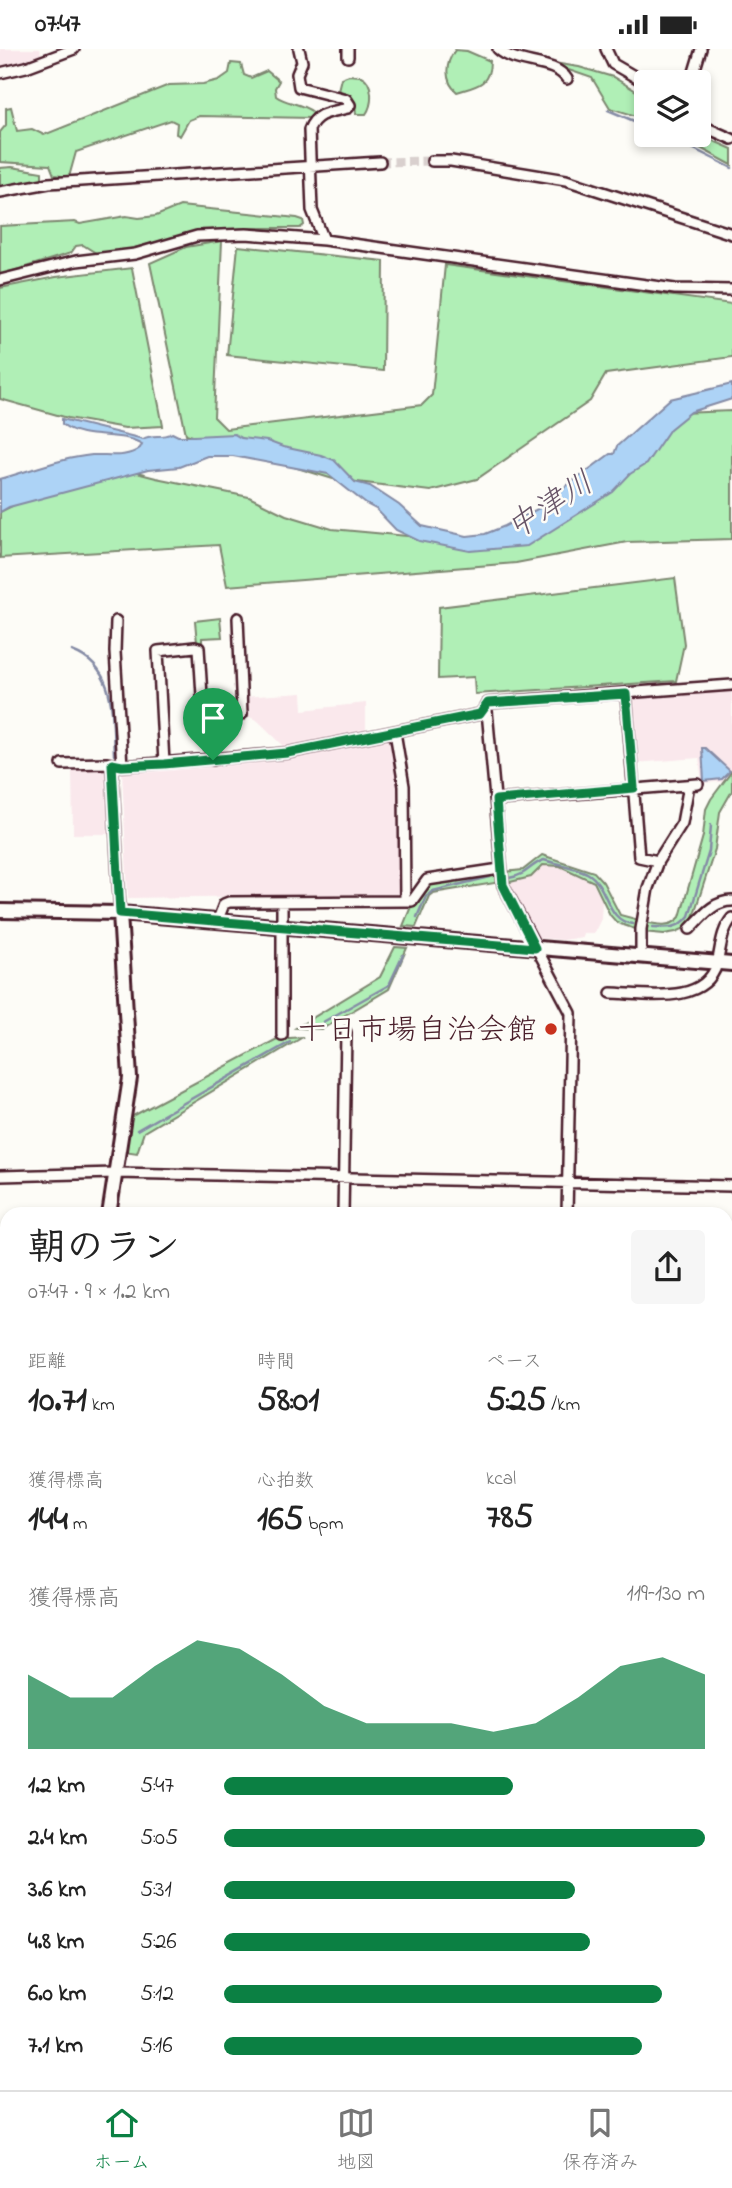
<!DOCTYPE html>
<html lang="ja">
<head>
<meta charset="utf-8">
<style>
	:root { --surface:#fff; --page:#f6f6f6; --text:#222; --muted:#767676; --line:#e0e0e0; --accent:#0b8043 }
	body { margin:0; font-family:"Indie Flower","Klee One",sans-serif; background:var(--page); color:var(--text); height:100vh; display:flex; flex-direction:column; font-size:26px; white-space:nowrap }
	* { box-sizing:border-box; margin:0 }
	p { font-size:23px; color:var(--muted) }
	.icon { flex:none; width:38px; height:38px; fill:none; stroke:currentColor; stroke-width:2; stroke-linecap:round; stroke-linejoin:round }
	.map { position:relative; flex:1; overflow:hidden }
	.sheet { position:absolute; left:0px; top:1158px; width:733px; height:884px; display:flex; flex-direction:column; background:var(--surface); border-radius:21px 21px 0 0; box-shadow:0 4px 10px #0003 }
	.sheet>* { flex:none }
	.controls { position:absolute; left:634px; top:21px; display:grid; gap:14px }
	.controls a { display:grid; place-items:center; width:77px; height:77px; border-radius:7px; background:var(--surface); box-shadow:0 4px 10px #0003; font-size:35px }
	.pin { position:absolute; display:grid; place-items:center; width:60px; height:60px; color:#fff; margin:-72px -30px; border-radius:50% 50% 50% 0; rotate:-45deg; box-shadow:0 0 7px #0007 }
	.pin .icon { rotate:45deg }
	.round { display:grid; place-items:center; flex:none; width:74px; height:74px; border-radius:7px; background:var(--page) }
	.head { display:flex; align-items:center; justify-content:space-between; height:119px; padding:0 28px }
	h1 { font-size:38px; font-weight:700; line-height:52px }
	.metrics { display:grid; grid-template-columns:repeat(3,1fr); gap:10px; height:119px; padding:7px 28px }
	.metrics div { display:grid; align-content:center }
	.metrics b { font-size:35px; font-weight:700 }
	.metrics small { font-size:19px; font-weight:400 }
	.metrics p { font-size:19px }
	.chart { height:196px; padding:14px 28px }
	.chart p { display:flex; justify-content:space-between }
	.chart svg { width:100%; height:126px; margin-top:7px; fill:var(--accent); opacity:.7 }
	ul { padding:0 28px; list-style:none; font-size:23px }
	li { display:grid; grid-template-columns:112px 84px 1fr; align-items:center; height:52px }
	li i { height:18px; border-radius:9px; background:var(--accent) }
	.status { display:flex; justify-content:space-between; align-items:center; height:49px; padding:0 35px; background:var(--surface); direction:ltr }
	.status svg { height:19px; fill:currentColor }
	.tabs { display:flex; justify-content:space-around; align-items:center; height:98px; border-top:2px solid var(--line); background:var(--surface); font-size:19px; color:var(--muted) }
	.tabs a { display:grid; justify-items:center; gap:4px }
	.tabs .on { color:var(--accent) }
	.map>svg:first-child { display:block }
	.built { fill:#fae8ec }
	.green { fill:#b0efb6; stroke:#7d8770; stroke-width:2 }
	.water { fill:#add3f6; stroke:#858ba5; stroke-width:2 }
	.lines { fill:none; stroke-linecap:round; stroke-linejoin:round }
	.stream { stroke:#858ba5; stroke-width:2.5 }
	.street-tunnel { stroke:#d9d0ce; stroke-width:9; stroke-dasharray:9 4.5; stroke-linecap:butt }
	.street-casing { stroke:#4a1f2b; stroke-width:14 }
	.secondary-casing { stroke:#4a1f2b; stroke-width:18 }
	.street { stroke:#fdfcf7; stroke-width:9 }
	.secondary { stroke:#fdfcf7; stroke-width:12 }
	.route-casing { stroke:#fff; stroke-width:14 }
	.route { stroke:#0b8043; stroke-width:9 }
	.poi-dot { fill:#c8321e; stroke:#fdfcf7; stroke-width:2.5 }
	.labels { text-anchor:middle; stroke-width:5; stroke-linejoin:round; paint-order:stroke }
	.poi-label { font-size:30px; fill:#4a1f2b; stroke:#fdfcf7; text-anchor:end }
	.water-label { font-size:32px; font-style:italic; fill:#685568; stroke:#fdfcf7 }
</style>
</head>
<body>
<div class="status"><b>07:47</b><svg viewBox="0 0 49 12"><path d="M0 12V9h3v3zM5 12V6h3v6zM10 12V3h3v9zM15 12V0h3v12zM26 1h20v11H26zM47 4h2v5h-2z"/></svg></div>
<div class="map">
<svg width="732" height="2041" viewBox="0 0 732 2041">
	<rect width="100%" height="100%" fill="#fdfcf7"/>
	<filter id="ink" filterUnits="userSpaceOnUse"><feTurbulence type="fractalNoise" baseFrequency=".0143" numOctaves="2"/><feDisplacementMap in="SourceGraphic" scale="14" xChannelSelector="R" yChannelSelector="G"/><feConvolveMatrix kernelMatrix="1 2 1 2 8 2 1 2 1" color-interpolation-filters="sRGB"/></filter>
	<g filter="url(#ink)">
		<path class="built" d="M0 0H40L42 10 0 22Z
			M732 639V732L724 741 721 733 702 734 699 709 635 714 629 651 632 647Z
			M302 644 303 661 366 654V686L287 700 258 672 244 665 242 648Z
			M394 689 402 748 403 843 400 845 128 849 122 722 288 708Z
			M105 717 109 785H73L72 719Z
			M543 816 560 818 592 833 602 851 601 870 594 884H583L582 888 563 891 537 889 508 834 531 829Z
			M7 1673V1822L0 1823V1676Z"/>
		<path class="green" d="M504 0 522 9 579 18 613 28 646 48V70L610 59 592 29 557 17 521 10Z
			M455 1 467 2 490 12C490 36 477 37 457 43 444 32 445 15 455 1Z
			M231 14 241 15 244 26 251 29 267 22 279 32 275 39 276 47C287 55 299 53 313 63L311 69 199 67 189 71 180 87 176 85 177 74 171 71 76 103 69 128 54 126 50 116 0 113V83L6 76V59L11 58 17 82 32 80 44 86 169 36 203 35 219 31 229 24Z
			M349 26C349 26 360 27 361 27 374 33 373 55 366 65H356C355 50 354 46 338 41L341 29Z
			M698 85 732 100V116L676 86Z
			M12 118 42 123V131L0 140V119Z
			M180 157 297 169 303 171 304 176 300 179H245L192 184 119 203 96 204 83 196 76 197 71 204 0 226V177L75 173 80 175 126 167 139 169 156 167Z
			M222 192 214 368 226 380 422 356 432 346 445 216 732 255V308L606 325 590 352 477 430 430 442 333 430 186 385 150 214 186 198Z
			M238 197 384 212 383 322 227 306Z
			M132 219 163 377 125 379 68 369 0 350V239L56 228Z
			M732 362V490L627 493 516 514 227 537 219 496 0 509V463L98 414 156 429 249 448 286 466 332 480 504 496 680 364Z
			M675 529 684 595 676 632 475 645 474 628 438 630 439 558Z
			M220 569 222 588 202 589V594H197L195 572Z
			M732 722V742L720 763 715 800 693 868 685 879 676 883 664 885 643 883 645 873C658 876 671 879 680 868L703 787 706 760 711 750Z
			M542 806 594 823 603 833 620 866 639 871 638 881 617 874 610 866 594 833 560 817 543 816 531 828 506 834 504 823 523 821Z
			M499 821 501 833 433 844 429 847 416 878 403 877 412 855 429 835Z
			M395 898 407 899 389 940 322 980 296 979 380 928Z
			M303 988 144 1083 137 1104 124 1102 131 1068 277 990Z"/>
		<path class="water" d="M732 335V350L691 363 670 380 646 415 630 425 613 443 527 497 470 502 419 492 396 481 376 460 366 455 328 425 233 407H207L179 418 148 421 9 458 0 463V430C30 422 61 409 92 406 108 405 126 410 140 399L142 395C118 381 85 393 62 375V370L143 390C153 384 162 390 172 384L178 387H194L234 385 241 389 267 392 283 398 321 406 334 411 355 433 370 437 399 456 422 477 467 487 485 485 505 477 549 454 559 446 561 441 610 405H614L617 397 670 350Z
			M702 699H705L730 722 722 730 704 732Z"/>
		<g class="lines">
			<path class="stream" d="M608 61 646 77
				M666 86 732 119
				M72 602C117 619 112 666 114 706
				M509 829C528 826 529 816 544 811 557 815 574 818 587 824 609 836 605 872 633 875
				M417 868 426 847 433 842 490 828
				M653 878C668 879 679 880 689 867L709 802 711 776
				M323 973 389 936 403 906
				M137 1081 290 993"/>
			<path class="street-tunnel" d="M380 113 432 112"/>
			<g class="street-casing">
				<path id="street" d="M299 0 302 13 297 25 299 38 346 50 350 56 348 59C332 63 315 63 309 81L312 161 324 191
					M348 0V8
					M498 0C516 17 554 10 567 30
					M606 0 613 15 646 34
					M0 24 26 18 74 0
					M691 33 701 0
					M698 75 732 90
					M432 112H451L566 131 732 185
					M0 143 49 134 380 113
					M0 231 76 212 135 205 197 187 246 185 324 191 675 240 732 241
					M116 572 115 603 122 717
					M626 645 639 808 658 812
					M484 660 488 654 732 636
					M204 678 225 673 242 665 238 569
					M395 683 404 737 405 852
					M164 714 158 602 195 598 199 599 204 678 213 711
					M62 715 107 714 122 717 287 704 480 665 484 660 487 662 503 836 571 964 567 1166
					M112 715 120 864
					M496 751 698 735
					M217 873 224 855 229 853 412 852 427 831 500 820
					M690 880C702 868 713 852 732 852
					M641 907V880L648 839 658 812 682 774 689 736
					M611 944C645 945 704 957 717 915 721 899 721 882 732 869
					M282 986V853
					M0 1127 116 1124 732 1137
					M343 1166 346 983
					M0 1283H7
					M726 1397H732
					M726 1451H732
					M0 1459 7 1458
					M726 1495H732
					M726 1595H732
					M726 1642 732 1648
					M0 1674 7 1671
					M726 1707H732
					M726 1787 732 1788
					M0 1825 7 1824
					M729 1849 732 1843
					M726 1883 732 1884
					M0 1887H7
					M0 1984 7 1983
					M730 2013 732 2001
					M0 2023 7 2024
					M625 2035 628 2041
					M667 2035 669 2041
					M140 2041 142 2035
					M340 2041 342 2035
					M512 2041 514 2035
					M598 2041 600 2035
					M701 2041 706 2035"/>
			</g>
			<g class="secondary-casing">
				<path id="secondary" d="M0 862 120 864 732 915
					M109 1166 130 1029 120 864
					M726 1355H732
					M0 1515 7 1514
					M0 1605 7 1594
					M718 2041 732 2036"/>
			</g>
			<use href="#street" class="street"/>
			<use href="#secondary" class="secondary"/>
		</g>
	</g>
	<g class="lines" filter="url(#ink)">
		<g class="route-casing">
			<path id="route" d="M626 645 634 739 496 751 503 836 535 899 120 864 112 715 122 717 164 715 287 704 480 665 488 654Z"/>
		</g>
		<use href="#route" class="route"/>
	</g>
	<circle class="poi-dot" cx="551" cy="980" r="7"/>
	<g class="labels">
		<g class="poi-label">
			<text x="537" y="990">十日市場自治会館</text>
		</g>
		<g class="water-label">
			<text transform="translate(549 455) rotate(-33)" y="11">中津川</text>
		</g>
	</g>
</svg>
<div class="controls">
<a><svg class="icon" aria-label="layers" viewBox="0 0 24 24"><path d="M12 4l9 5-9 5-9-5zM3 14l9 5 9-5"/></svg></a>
</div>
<div class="pin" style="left:213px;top:711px;background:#1e9e55"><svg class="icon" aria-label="arrive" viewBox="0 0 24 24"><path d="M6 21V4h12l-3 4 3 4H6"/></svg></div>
<section class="sheet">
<div class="head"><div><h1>朝のラン</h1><p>07:47 · 9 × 1.2 km</p></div><a class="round"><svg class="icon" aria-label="share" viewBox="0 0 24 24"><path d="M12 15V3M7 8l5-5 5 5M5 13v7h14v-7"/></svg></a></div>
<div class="metrics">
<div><p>距離</p><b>10.71<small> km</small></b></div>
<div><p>時間</p><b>58:01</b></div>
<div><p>ペース</p><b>5:25<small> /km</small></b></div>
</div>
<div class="metrics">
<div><p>獲得標高</p><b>144<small> m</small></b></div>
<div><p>心拍数</p><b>165<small> bpm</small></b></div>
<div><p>kcal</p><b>785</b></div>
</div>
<div class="chart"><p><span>獲得標高</span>119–130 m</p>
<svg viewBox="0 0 160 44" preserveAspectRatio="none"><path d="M0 44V18L10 26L20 26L30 15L40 6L50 9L60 18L70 29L80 35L90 35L100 35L110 38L120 35L130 26L140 15L150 12L160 18V44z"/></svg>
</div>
<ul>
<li><b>1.2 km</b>5:47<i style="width:60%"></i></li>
<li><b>2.4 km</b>5:05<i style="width:100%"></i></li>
<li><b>3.6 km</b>5:31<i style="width:73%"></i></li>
<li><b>4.8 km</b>5:26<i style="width:76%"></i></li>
<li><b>6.0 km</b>5:12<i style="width:91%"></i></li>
<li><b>7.1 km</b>5:16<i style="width:87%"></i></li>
</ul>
</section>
</div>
<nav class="tabs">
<a class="on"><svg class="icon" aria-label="home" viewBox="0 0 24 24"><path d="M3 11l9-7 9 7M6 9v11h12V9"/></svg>ホーム</a>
<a><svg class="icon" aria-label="map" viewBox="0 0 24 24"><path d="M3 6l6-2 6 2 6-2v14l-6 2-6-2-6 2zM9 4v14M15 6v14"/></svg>地図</a>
<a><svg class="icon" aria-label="saved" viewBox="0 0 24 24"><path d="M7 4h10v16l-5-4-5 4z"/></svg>保存済み</a>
</nav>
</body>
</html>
